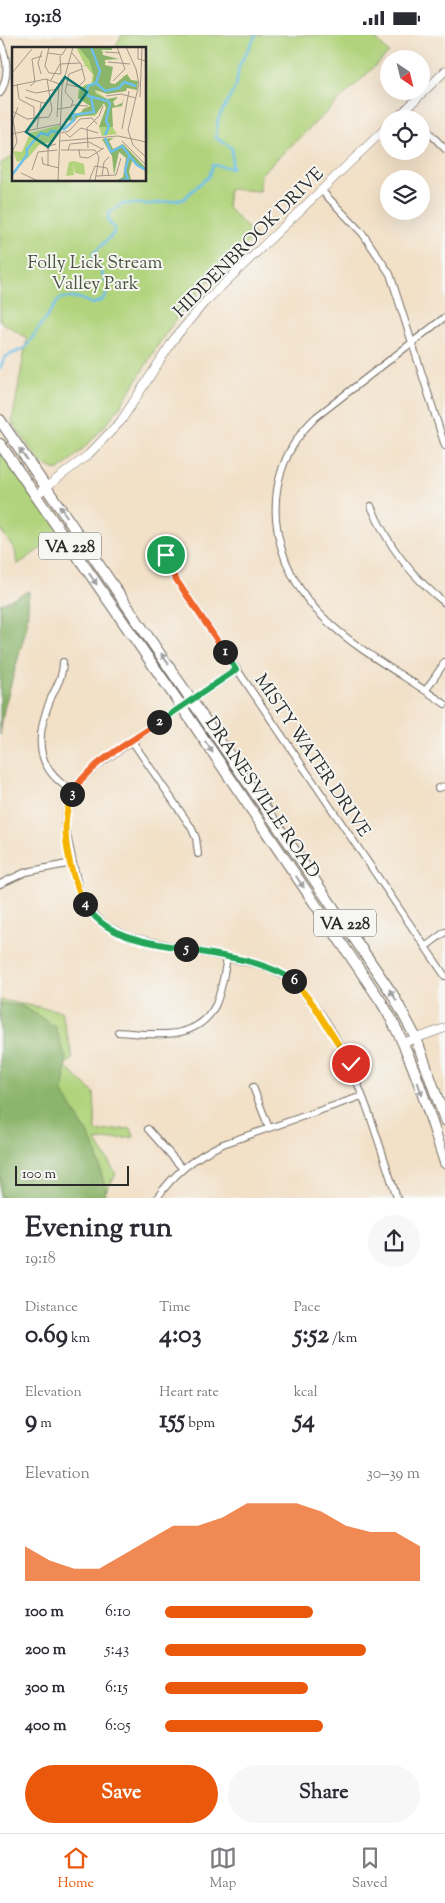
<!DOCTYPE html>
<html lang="en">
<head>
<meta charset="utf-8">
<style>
	:root { --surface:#fff; --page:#f7f7f7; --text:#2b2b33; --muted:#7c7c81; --line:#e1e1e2; --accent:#ea580c }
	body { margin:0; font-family:"Sorts Mill Goudy",serif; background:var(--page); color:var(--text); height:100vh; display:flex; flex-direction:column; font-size:19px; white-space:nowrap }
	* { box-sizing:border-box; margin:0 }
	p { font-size:16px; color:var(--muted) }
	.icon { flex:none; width:28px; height:28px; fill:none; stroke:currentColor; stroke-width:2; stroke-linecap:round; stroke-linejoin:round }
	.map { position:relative; height:1163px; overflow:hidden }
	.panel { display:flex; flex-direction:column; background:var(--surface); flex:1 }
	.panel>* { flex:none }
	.needle { width:32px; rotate:145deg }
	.buttons { position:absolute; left:380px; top:15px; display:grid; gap:10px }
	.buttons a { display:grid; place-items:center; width:50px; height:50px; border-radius:50%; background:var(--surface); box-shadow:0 5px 20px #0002; font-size:25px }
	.scale { position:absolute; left:15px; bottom:12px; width:114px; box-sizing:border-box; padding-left:5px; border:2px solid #2b2b2b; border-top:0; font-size:14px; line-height:18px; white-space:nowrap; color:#2b2b2b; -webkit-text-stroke:4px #f6f6f2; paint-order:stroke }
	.pin { position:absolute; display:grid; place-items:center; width:42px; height:42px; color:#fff; margin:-21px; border:2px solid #fff; border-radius:50%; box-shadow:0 1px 5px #0007 }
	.km { position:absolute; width:25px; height:25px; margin:-12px; border-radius:50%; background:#222; color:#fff; font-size:14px; line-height:25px; text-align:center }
	.round { display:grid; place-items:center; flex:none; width:52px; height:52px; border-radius:26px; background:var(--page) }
	.overview { display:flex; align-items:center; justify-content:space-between; height:85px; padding:0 25px }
	h1 { font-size:28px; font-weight:700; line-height:38px }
	.stats { display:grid; grid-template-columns:repeat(3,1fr); gap:8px; height:85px; padding:5px 25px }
	.stats div { display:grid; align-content:center }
	.stats b { font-size:25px; font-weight:700 }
	.stats small { font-size:14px; font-weight:400 }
	.stats p { font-size:14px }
	.chart { height:140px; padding:10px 25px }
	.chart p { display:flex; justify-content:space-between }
	.chart svg { width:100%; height:90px; margin-top:5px; fill:var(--accent); opacity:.7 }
	.action { display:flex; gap:10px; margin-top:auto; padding:10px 25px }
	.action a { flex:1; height:58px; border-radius:30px; background:var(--accent); color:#fff; font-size:20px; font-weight:700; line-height:58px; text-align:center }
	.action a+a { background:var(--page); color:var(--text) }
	ul { padding:0 25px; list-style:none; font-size:16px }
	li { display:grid; grid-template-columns:80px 60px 1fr; align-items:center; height:38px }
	li i { height:12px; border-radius:6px; background:var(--accent) }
	.status { display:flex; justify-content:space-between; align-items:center; height:35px; padding:0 25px; background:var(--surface); direction:ltr }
	.status svg { height:14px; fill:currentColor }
	.dock { display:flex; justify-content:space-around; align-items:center; height:70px; border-top:1px solid var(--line); background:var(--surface); font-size:14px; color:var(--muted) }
	.dock a { display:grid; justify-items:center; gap:2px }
	.dock .current { color:var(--accent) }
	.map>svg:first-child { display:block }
	.green { fill:#b0d37c; stroke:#6e7f54 }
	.forest { fill:#8cb56c; stroke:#5c704c }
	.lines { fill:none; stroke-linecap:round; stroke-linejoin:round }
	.stream { stroke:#6cc0e9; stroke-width:2.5 }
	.minor-casing { stroke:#716a62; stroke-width:8 }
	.tertiary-casing { stroke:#716a62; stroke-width:9 }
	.primary-casing { stroke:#716a62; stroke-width:12 }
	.minor { stroke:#fff; stroke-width:6 }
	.tertiary { stroke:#fff; stroke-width:8 }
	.primary { stroke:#fff; stroke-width:10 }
	.oneway { fill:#a0a0a0 }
	.split-1-casing { stroke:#fff; stroke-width:10 }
	.split-2-casing { stroke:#fff; stroke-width:10 }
	.split-3-casing { stroke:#fff; stroke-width:10 }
	.split-4-casing { stroke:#fff; stroke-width:10 }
	.split-5-casing { stroke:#fff; stroke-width:10 }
	.split-6-casing { stroke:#fff; stroke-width:10 }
	.split-7-casing { stroke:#fff; stroke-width:10 }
	.split-1 { stroke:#f0652b; stroke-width:6 }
	.split-2 { stroke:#22a559; stroke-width:6 }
	.split-3 { stroke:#f0652b; stroke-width:6 }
	.split-4 { stroke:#f5b400; stroke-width:6 }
	.split-5 { stroke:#22a559; stroke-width:6 }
	.split-6 { stroke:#22a559; stroke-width:6 }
	.split-7 { stroke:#f5b400; stroke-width:6 }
	.labels { text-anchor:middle; stroke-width:4; stroke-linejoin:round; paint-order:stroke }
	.shield { fill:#f6f6f2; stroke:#686867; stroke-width:1 }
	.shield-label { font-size:16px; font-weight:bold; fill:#2b2b2b }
	.street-label { font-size:18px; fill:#2b2b2b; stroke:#f6f6f2 }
	.park-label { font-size:18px; fill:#4c553f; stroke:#f6f6f2 }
	.inset-river { fill:none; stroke:#6cc0e9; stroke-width:2.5 }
	.inset-road { fill:none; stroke:#a29889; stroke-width:1 }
	.view { fill:#0f766e; fill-opacity:0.15; stroke:#0f766e; stroke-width:2.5 }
	.inset-edge { fill:none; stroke:#2b2b2b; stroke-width:2.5 }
</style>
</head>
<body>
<div class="status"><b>19:18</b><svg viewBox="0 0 49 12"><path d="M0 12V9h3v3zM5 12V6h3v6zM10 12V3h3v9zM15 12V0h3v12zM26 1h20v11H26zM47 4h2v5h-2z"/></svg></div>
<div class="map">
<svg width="445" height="1163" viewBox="0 0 445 1163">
	<rect width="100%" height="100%" fill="#f6f6f2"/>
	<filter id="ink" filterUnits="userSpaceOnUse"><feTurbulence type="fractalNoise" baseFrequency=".02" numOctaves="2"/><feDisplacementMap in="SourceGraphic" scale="10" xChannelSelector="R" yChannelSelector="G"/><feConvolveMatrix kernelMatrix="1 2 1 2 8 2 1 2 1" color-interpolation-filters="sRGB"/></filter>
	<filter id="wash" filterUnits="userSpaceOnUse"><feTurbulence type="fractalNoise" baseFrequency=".0096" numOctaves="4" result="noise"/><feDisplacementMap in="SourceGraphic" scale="20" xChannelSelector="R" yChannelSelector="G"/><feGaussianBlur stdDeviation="1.12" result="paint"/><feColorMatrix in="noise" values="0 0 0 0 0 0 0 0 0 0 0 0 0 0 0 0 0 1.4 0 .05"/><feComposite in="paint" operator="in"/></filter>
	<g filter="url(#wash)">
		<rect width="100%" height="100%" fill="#f2e0c7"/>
		<path class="green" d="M122 0H372L389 18 261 139 260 156 229 154 227 172 255 201C225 229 196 257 172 290 152 316 138 346 119 373 101 397 81 417 58 436L40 427 12 387 27 303 0 286V129L14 120V145H145V14H114Z
			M0 409 63 498 17 530 15 515 0 494Z
			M0 965 61 976 73 1023 65 1031 94 1058 96 1097 131 1093 134 1102 96 1106 116 1139 102 1163H0Z"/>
		<path class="forest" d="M29 556 27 591 4 674 0 700V569Z
			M0 969 22 971 55 991 66 1024 63 1058 94 1110 106 1156 104 1163H0Z"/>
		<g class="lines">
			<path class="stream" d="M0 333 5 322 25 313 60 263H79L93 269 102 265 109 255C106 241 97 233 93 219L113 199 115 193 108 187 109 178 122 169H152L184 164 196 152 209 142 213 130 232 133V113L216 103 218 84 236 51 239 31 256 0"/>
		</g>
	</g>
	<g filter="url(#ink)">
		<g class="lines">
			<g class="minor-casing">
				<path id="minor" d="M0 7C8 24 9 42 0 58
					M406 73 416 84
					M421 89 445 114
					M321 155 363 199 390 239 445 411
					M445 282 316 382C254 440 268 531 327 586 361 618 407 642 445 669
					M371 471C388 511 411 541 445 568
					M166 512 171 537 445 941
					M63 627C63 641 57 650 51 663 35 701 34 734 73 756
					M236 635 96 731 80 746 73 756 66 778 65 791 79 855 87 872 105 890 130 902 261 930C339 954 373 1093 397 1163
					M426 655 445 627
					M132 706 191 792 196 803 198 819
					M438 753 445 751
					M0 849 26 837 72 828
					M425 912 445 897
					M118 997C152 999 198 1008 216 969 222 955 224 938 227 923
					M253 1052 269 1093
					M148 1094 183 1134
					M157 1163C174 1138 196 1121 223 1109L362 1061"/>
			</g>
			<g class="tertiary-casing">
				<path id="tertiary" d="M396 84 445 36
					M36 460 88 420 121 386 174 304 204 268 389 90
					M403 1008 445 993"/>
			</g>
			<g class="primary-casing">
				<path id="primary" d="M0 385 393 960 416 1003 445 1085
					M0 409 182 672 382 968C412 1017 427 1073 445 1128"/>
			</g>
			<use href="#minor" class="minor"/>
			<use href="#tertiary" class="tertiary"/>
			<use href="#primary" class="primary"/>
		</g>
		<defs><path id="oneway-solid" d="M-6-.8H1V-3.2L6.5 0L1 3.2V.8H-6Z" transform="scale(1.25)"/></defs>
		<g class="oneway">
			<use href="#oneway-solid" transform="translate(23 419) rotate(-125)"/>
			<use href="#oneway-solid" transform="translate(63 476) rotate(-125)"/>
			<use href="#oneway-solid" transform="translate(93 544) rotate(55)"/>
			<use href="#oneway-solid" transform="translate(165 624) rotate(-125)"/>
			<use href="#oneway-solid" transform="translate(209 712) rotate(56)"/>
			<use href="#oneway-solid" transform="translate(300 847) rotate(56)"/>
			<use href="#oneway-solid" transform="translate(393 960) rotate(-123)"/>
			<use href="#oneway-solid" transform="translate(420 1054) rotate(71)"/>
		</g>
	</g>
	<g class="lines" filter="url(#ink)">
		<g class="split-1-casing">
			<path id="split-1" d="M166 520 171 537 225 617"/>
		</g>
		<g class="split-2-casing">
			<path id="split-2" d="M159 687 236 635 225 617"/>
		</g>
		<g class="split-3-casing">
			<path id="split-3" d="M72 759C87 728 132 707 159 687"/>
		</g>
		<g class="split-4-casing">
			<path id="split-4" d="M72 759C58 793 69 837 85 869"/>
		</g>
		<g class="split-5-casing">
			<path id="split-5" d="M85 869C106 904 149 907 186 914"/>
		</g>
		<g class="split-6-casing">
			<path id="split-6" d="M186 914C221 922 264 924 294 946"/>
		</g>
		<g class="split-7-casing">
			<path id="split-7" d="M294 946 313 969 351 1029"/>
		</g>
		<use href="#split-1" class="split-1"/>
		<use href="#split-2" class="split-2"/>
		<use href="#split-3" class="split-3"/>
		<use href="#split-4" class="split-4"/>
		<use href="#split-5" class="split-5"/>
		<use href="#split-6" class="split-6"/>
		<use href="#split-7" class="split-7"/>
	</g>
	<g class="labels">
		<g class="shield">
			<rect x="39" y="497.5" width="62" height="27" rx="4"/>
			<rect x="314" y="874.5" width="62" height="27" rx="4"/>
		</g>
		<g class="shield-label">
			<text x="70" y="517">VA 228</text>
			<text x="345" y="894">VA 228</text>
		</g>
		<g class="street-label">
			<text transform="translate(248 207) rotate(-45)" y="6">HIDDENBROOK DRIVE</text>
			<text transform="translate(313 720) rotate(56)" y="6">MISTY WATER DRIVE</text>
			<text transform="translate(263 762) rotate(56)" y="6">DRANESVILLE ROAD</text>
		</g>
		<g class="park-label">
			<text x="95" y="233">Folly Lick Stream<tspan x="95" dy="21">Valley Park</tspan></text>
		</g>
	</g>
	<g transform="translate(12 12)">
		<rect width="134" height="134" fill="#f2e0c7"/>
		<path d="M64 0H100L89 3 92 5 89 7 95 11 91 14 95 16 92 17 96 36 103 39 112 32 110 28 126 40 82 43 98 54 96 73 105 87 90 89 87 80 95 58 92 56 83 69H66L62 74 54 72 60 65 64 67 79 60 66 51V43L74 37H79L81 28 74 19 70 20 73 18ZM48 78 42 94 27 98 15 112 5 115 1 104 10 105 18 86ZM62 114 72 117 73 128 63 126 61 115 62 128 54 129 57 115Z" fill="#b0d37c"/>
		<path d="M66 0H100V3H89L91 8 107 12 93 13V18L101 20 98 36 103 37 115 27 119 33 126 34 125 43 115 41 114 44 95 47 83 43 84 47 95 52 106 50 101 55 103 59 110 56 112 50 110 59 100 61 101 80H87L94 61 92 56 84 67 66 70 62 74 53 73 59 67 69 66 71 62 79 59 66 51 69 41 81 36 82 29 77 13ZM102 91 97 94 101 102 111 97 134 121V125L120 114 117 124 119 133 104 134 111 130 114 111 107 105 102 128 100 109 90 92Z" fill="#8cb56c"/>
		<path class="inset-river" d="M79 0 88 24 84 36 76 39 75 44 76 49 96 54 98 57 94 74 97 79 93 88M84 36 93 44 107 41 112 35 124 39M51 83 62 73 61 68 82 65 79 50M93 91 99 105 110 99 125 118 134 123M0 128 15 108V102L29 86 36 88 39 84 46 85M107 134 116 132 113 124 117 109"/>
		<path class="inset-road" d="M37 0 33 19 37 26 49 27 48 9M114 0 124 22 127 37 116 83 121 98 134 110M126 0V12L134 14M93 5 108 6M36 6 50 8 55 0M96 15 118 17M0 26 20 2M29 27 26 16 30 4M39 33 48 17 68 16M101 34 113 22 105 0M5 37 7 52 22 60V72M54 37 66 40 73 33 69 17 60 6M0 39 34 32 50 38M18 39 23 35 20 12 30 9M14 43 24 46 46 42M94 49 109 47 124 51M13 50 31 56 37 55M128 50 130 1M60 58 76 59M46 62 59 60 61 54 53 45 57 27 70 22M0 64 15 72 37 70 40 63 35 32M45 70 47 37M25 82 29 56M110 82 117 44M49 86 57 84 68 72 80 71 85 77M53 86 58 90 69 81 86 86M0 87 48 77M48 94 106 89 134 95M110 94 134 118M76 101 75 81 87 69 91 59M67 102 68 110 76 111 92 101M49 103H83L87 110 83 134M56 103 58 97 77 95 90 102M0 105 5 95 1 73 6 60M30 110 31 117 47 121M36 119V99L44 97M20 123 26 105 45 103M9 126 26 134M84 129 104 128 109 111M90 129 92 115 97 110M46 134 50 40 61 0M77 134 83 119 95 121 97 129"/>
		<path class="view" d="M53 30 75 45 36 100 14 85Z"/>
		<rect width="134" height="134" class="inset-edge"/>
	</g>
</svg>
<div class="buttons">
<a><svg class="needle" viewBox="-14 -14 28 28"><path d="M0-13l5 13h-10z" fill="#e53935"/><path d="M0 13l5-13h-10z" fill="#7c7c81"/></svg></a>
<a><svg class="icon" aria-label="locate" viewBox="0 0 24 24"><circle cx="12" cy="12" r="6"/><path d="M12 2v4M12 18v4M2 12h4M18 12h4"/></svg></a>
<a><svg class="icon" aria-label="layers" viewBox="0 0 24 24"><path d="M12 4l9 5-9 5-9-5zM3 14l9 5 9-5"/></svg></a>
</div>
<div class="scale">100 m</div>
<div class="pin" style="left:166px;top:520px;background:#1e9e55"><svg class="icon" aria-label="arrive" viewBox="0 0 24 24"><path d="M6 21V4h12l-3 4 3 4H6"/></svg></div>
<div class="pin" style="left:351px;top:1029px;background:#d93025"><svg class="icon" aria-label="check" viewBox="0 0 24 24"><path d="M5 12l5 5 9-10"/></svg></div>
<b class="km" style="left:225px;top:617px">1</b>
<b class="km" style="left:159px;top:687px">2</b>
<b class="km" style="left:72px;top:759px">3</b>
<b class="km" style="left:85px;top:869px">4</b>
<b class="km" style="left:186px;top:914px">5</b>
<b class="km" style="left:294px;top:946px">6</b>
</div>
<section class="panel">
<div class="overview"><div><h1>Evening run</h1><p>19:18</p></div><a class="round"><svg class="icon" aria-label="share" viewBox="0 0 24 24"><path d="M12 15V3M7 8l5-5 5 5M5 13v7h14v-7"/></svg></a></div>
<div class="stats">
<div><p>Distance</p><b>0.69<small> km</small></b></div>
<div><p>Time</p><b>4:03</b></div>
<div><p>Pace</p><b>5:52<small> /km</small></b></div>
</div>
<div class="stats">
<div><p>Elevation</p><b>9<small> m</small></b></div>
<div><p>Heart rate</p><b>155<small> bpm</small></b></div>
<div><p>kcal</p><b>54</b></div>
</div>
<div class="chart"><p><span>Elevation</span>30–39 m</p>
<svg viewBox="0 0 160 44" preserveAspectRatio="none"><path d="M0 44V27L10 34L20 38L30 38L40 31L50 24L60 17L70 17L80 13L90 6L100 6L110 6L120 10L130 17L140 20L150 20L160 27V44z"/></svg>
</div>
<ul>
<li><b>100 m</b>6:10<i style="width:58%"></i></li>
<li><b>200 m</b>5:43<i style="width:79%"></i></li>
<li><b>300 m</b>6:15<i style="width:56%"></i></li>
<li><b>400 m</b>6:05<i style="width:62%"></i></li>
</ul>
<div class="action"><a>Save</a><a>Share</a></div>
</section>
<nav class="dock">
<a class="current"><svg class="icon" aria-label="home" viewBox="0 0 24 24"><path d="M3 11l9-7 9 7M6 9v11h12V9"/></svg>Home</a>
<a><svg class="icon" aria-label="map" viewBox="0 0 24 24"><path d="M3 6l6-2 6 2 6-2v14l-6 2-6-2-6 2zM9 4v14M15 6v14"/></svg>Map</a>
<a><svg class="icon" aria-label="saved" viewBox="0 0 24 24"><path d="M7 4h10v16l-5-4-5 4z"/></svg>Saved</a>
</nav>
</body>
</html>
